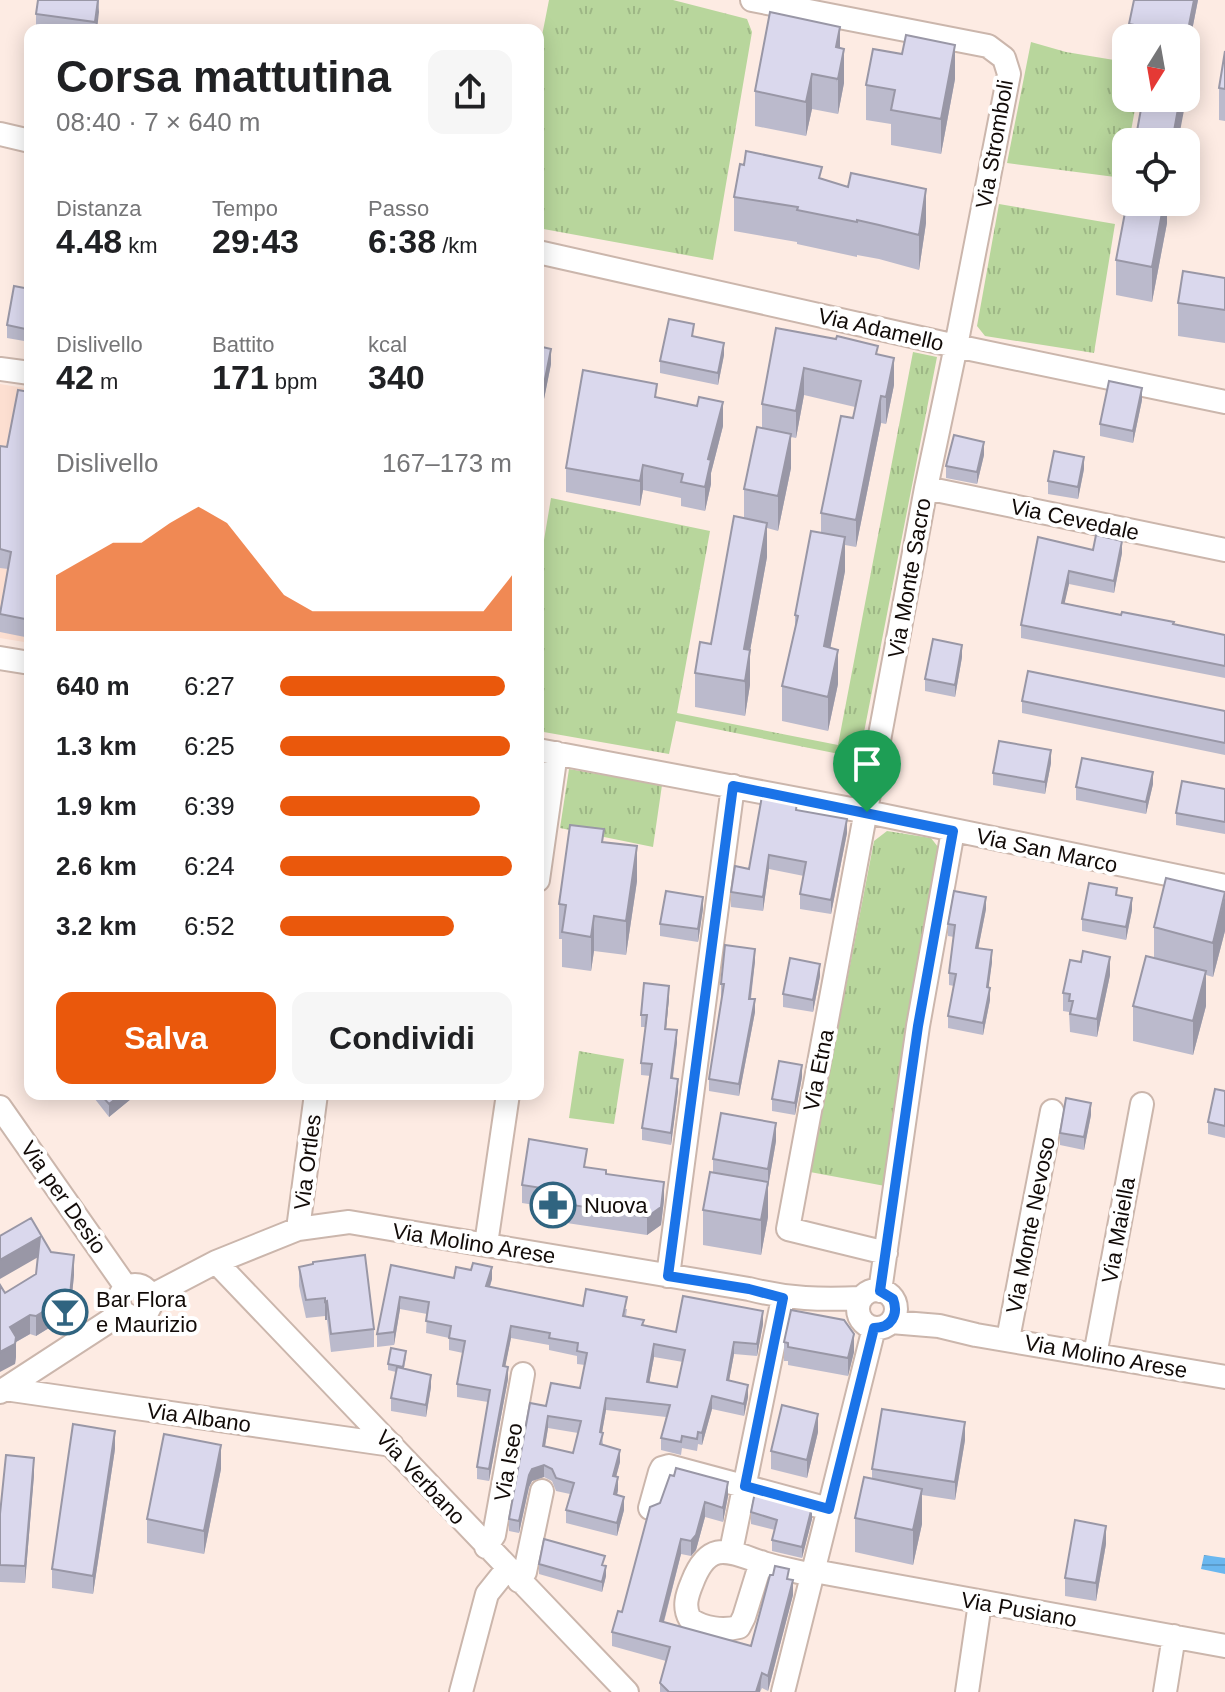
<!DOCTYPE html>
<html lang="it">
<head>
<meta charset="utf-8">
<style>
	:root { --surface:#fff; --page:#f6f6f6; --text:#202124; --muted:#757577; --accent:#ea580c }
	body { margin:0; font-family:Arial,sans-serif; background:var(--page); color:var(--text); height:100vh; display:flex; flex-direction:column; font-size:30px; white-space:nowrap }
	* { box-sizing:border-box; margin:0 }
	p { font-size:26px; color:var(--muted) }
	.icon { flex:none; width:44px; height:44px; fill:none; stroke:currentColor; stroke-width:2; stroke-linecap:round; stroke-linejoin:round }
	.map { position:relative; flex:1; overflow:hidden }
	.details { position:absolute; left:24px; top:24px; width:520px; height:1076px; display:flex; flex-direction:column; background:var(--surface); border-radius:16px; box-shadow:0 4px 20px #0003 }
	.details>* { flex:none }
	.needle { width:52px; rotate:191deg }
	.tools { position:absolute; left:1112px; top:24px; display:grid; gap:16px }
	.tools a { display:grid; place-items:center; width:88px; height:88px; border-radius:16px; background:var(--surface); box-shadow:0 4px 20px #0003; font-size:40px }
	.pin { position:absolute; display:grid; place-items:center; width:68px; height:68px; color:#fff; margin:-82px -34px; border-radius:50% 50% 50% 0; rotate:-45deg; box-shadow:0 0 8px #0007 }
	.pin .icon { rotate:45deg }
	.round { display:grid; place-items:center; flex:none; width:84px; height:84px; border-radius:16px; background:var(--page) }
	.headline { display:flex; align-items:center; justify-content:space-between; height:136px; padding:0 32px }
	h1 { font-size:44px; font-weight:700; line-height:60px }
	.figures { display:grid; grid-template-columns:repeat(3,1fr); gap:12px; height:136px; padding:8px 32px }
	.figures div { display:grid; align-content:center }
	.figures b { font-size:34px; font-weight:700 }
	.figures small { font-size:22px; font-weight:400 }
	.figures p { font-size:22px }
	.chart { height:224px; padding:16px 32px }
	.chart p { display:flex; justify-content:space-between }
	.chart svg { width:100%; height:144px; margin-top:8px; fill:var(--accent); opacity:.7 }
	.primary-button { display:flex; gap:16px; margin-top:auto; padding:16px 32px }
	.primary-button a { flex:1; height:92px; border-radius:16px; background:var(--accent); color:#fff; font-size:32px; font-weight:700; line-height:92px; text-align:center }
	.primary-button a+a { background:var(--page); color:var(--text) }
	ul { padding:0 32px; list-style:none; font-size:26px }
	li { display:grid; grid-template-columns:128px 96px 1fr; align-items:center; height:60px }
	li i { height:20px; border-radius:10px; background:var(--accent) }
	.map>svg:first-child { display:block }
	.built { fill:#fddfd1 }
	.grass { fill:url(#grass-tufts) }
	.water { fill:url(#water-rules) }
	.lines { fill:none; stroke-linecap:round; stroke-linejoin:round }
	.minor-casing { stroke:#cbb6ac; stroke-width:26 }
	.minor { stroke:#fff; stroke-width:22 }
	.wall { fill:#bbbacc; fill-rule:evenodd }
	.shaded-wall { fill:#9997a6 }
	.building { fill:#dad8ed; stroke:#9997a6; stroke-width:2; fill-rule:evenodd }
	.route-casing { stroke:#fff; stroke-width:16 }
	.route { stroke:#1a73e8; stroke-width:10 }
	.labels { text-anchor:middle; stroke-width:8; stroke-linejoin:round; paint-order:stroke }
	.street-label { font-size:22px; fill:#120b08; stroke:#fff }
	.poi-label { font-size:22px; fill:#120b08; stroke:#fff; text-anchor:start }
</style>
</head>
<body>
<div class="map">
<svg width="1225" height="1692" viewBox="0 0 1225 1692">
	<defs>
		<pattern id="grass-tufts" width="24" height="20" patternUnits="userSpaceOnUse" patternTransform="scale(2)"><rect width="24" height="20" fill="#b8d69c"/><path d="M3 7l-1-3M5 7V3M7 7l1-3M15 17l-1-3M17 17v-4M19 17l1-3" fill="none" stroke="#9db685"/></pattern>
		<pattern id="water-rules" width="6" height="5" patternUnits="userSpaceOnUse" patternTransform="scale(2)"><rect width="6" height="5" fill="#6ab7ef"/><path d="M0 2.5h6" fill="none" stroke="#5b9ccb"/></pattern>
	</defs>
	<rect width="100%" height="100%" fill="#fdebe3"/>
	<path class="built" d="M0 384 30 389V643L0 638Z"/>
	<path class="grass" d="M549 0H673L747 19 752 32 713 260 538 228V56Z
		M1031 42 1066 52 1126 62V98H1137L1129 142H1126L1123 178 1007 163Z
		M999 204 1115 224 1094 353 985 336 977 326Z
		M913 352 937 357 859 758 676 721 669 754 538 731V576L551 498 710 531 677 713 838 745Z
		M569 769 662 785 653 847 560 828Z
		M887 831 931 838 938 847 885 1186 810 1172 874 841Z
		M579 1051 624 1059 614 1124 569 1118Z"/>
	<path class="water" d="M1204 1555 1225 1558V1574L1201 1569Z"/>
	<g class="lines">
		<g class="minor-casing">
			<path id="minor" d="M752 0 988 46 1004 58 1009 74 956 346 926 488 788 1229 886 1253
				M0 134 30 141
				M538 252 956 346 1225 402
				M0 369 30 373
				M926 488 1225 550
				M0 658 30 663
				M538 750 867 812 1225 886
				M538 880 556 753
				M0 1107 126 1287
				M298 1229 316 1094
				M486 1244 508 1094
				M216 1262 627 1692
				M668 1276 733 786
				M119 1301a16 16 0 1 1 32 0a16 16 0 1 1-32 0Z
				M858 1309a19 19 0 1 1 38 0a19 19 0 1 1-38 0Z
				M880 1291 918 1026 953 831
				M151 1296 216 1262 298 1229 349 1222 749 1289C788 1299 822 1300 861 1298
				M891 1322 939 1326 976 1335 1225 1377
				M1008 1339 1052 1111
				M1095 1355 1142 1104
				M5 1389 392 1445
				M0 1392 123 1312
				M650 1508 660 1472 662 1468 669 1466 829 1509
				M486 1547 494 1535 523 1374
				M731 1551 783 1298
				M761 1562 744 1617 739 1627C723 1631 704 1629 690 1619 683 1607 687 1595 692 1583 709 1538 730 1552 763 1563 779 1568 796 1571 812 1575
				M814 1571 1225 1646
				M519 1581 525 1572 542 1491
				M461 1692 487 1594 507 1569
				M783 1692 874 1328
				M967 1692 980 1603
				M1165 1692 1174 1636"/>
		</g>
		<use href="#minor" class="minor"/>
	</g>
	<path class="wall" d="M99 0 97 30H36V14Z
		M1134 0H1198L1187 56H1186V38H1129V24Z
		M840 48 844 83 838 114 812 109 806 136 755 126V91Z
		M1225 51V121L1219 120V88Z
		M902 54 955 79 941 154 891 145V124L866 120V85Z
		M822 179 926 223 919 270 879 259 857 255V257L797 244V242L734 231V197Z
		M1167 202V223L1152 302 1116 295V260Z
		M1225 278V343L1178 336V303Z
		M30 289V342L7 338V325Z
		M776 328 878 355 894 385 886 424 881 423 856 547 845 545V571L830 648 838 684 828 731 782 721V686L795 627V615L821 532V513L853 418 855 407 804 395 796 438 791 437V468L778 531 767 528V557L750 650V685L745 716 695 707V673L711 644 744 518V489L762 428V404Z
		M694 337 724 355 718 385 660 373V361Z
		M538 346 551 364 543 404 538 402Z
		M30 392V638L0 632V610L8 569 0 568V446L7 447Z
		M657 397 723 426 711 473V484L705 511 681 506V498L643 490 640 506 566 492V468Z
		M1142 400 1133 443 1100 436V424Z
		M984 455 977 484 946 478V466Z
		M1084 469 1078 499 1048 494V481Z
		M1038 537 1093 550 1122 553 1114 593 1069 584 1064 603 1225 635V678L1021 638V625Z
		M962 657 955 697 925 691V679Z
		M1022 701 1225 711V755L1022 713Z
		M1051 763 1045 794 993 785V773Z
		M1153 784 1146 814 1076 800V787Z
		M1225 789V834L1176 825V813Z
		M797 810 847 833 831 914 800 909V894L804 876 769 869 763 911 731 907V892Z
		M604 842 637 881 626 955 594 951 591 971 562 967V939H559V904Z
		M1225 892V931L1213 977 1206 975V1006L1193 1055 1133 1041V1006L1154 958V927Z
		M1117 895 1132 910 1126 940 1082 931V919Z
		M703 909 698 942 660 936V924Z
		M986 909 978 949 992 962 988 988 990 1000 983 1035 948 1028V1016L954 986 949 985V973L954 937 948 936V924Z
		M755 961 751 999 755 1012 739 1096 709 1091V1079L722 996H721V984Z
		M1110 975 1097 1037 1070 1032 1069 1012 1063 1011V993Z
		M820 976 813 1012 783 1007V994Z
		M669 998 666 1029 677 1042 673 1078 678 1091 671 1145 642 1140V1128L651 1076 641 1075V1063L646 1027H641V1015Z
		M802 1077 795 1115 772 1111V1099Z
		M1225 1091V1138L1208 1134V1122Z
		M91 1094H137L109 1117Z
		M1091 1115 1084 1150 1060 1145V1133Z
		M776 1141 768 1187V1217L761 1255 703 1245V1210L713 1173V1159Z
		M587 1168 606 1174 664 1200 661 1225 647 1235 560 1222V1209L522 1203V1185Z
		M0 1236 51 1252 74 1275 70 1315 36 1336 30 1334 16 1342V1357L15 1364 5 1293 36 1274 38 1257Z
		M391 1265 454 1278 492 1279 490 1287 583 1306 627 1309 626 1316 644 1325 676 1332 763 1324 757 1356 734 1354 729 1380 748 1397 744 1416 712 1409 702 1445 698 1444 697 1451 682 1448 681 1455 661 1450V1438L666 1417 606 1410 602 1432 603 1445 620 1462 616 1477 618 1490 617 1495 624 1510 617 1536 566 1523V1510L570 1494 556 1491 552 1481 544 1477 532 1481 529 1487 519 1533 509 1531V1519L546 1406 580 1388 585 1365 577 1364V1356L549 1350V1345L511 1338 505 1366 508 1379 489 1481 477 1479V1467L488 1402 457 1397V1384L463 1353 449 1350V1338L426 1333 427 1314 400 1309 394 1345 377 1347V1334ZM654 1357 683 1362 677 1387 649 1383ZM548 1428 578 1433 573 1453 545 1446Z
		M299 1267 374 1329V1347L331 1352 327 1320H325V1316L306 1318 299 1286Z
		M784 1342 854 1352 848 1376 788 1365V1361H784Z
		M406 1357 404 1369 431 1387 426 1417 391 1411V1398L396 1372 388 1370V1364Z
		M818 1432 807 1478 771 1469V1451Z
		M965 1440 955 1500 922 1495V1524L913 1565 855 1552V1518L872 1478V1469Z
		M115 1449 93 1594 52 1588V1569Z
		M221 1469 204 1554 147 1543V1519Z
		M34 1475 25 1583 0 1582V1514Z
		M674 1476 728 1496 723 1522 705 1517 696 1550 691 1556 681 1554 664 1622 751 1646 789 1579 793 1595 768 1691 762 1688 760 1692H660V1683L666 1661 612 1646V1632L622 1612 660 1503Z
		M751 1512 812 1519 802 1558 772 1551V1540L775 1530 751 1524Z
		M1106 1544 1096 1601 1065 1596V1578Z
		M539 1564 605 1566 606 1576 602 1592 539 1574Z"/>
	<path class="shaded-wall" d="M98 0 99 12 97 30H95Z
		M1194 0H1198L1187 56V35Z
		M840 27V61L836 82V47Z
		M955 45V79L941 154V119Z
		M844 49V83L838 114V79Z
		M812 74V109L806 136V102Z
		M1180 98H1185V105L1178 142H1172Z
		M926 189V223L919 270V235Z
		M1164 202H1167V223L1152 302V267Z
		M724 343V355L718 385V373Z
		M551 349V364L543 404V389Z
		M894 358V385L886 424V397Z
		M804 368V395L796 438V411Z
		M1142 388V400L1133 443V431Z
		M881 396V423L856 547V520Z
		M723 402V426L711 473V484L705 511V487L708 459Z
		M791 434V468L778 531V496Z
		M984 442V455L977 484V472Z
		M1084 457V469L1078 499V487Z
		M643 465V490L640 506V481Z
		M767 523V557L744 684V649Z
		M845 537V571L824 681V646Z
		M1122 541V553L1114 593V581Z
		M1069 571V584L1062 615V603Z
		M962 645V657L955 697V685Z
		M750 650V685L745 716V681Z
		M838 650V684L828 731V697Z
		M1051 750V763L1045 794V782Z
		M1153 772V784L1146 814V802Z
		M847 819V833L831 914V900Z
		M637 846V881L626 955V921Z
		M769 855V869L763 911V897Z
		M1225 896V931L1213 977V943Z
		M703 897V909L698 942V929Z
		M986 897V909L976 960V948Z
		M1132 898V910L1126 940V927Z
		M594 916V951L591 971V937Z
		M755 949V961L749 1011V999Z
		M992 950V962L987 1000V987Z
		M1110 957V975L1097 1037V1019Z
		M820 964V976L813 1012V1000Z
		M1206 971V1006L1193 1055V1021Z
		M669 986V998L665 1041V1029Z
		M990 988V1000L983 1035V1023Z
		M755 999V1012L739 1096V1084Z
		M677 1030V1042L671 1090V1078Z
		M802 1065V1077L795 1115V1103Z
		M678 1079V1091L671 1145V1133Z
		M122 1094H137L109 1117V1104Z
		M1091 1103V1115L1084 1150V1137Z
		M776 1123V1141L768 1187V1169Z
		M664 1182V1200L661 1225 647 1235V1217Z
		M768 1182V1217L761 1255V1220Z
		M40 1237V1256L0 1279V1260Z
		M74 1255V1275L70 1315 36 1336V1316Z
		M492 1267V1279L486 1298V1286Z
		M400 1297V1309L394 1345V1332Z
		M327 1301V1320H325V1302Z
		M763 1311V1324L757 1356V1344Z
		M30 1315V1334L16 1342V1357L15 1364 0 1372V1352L10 1327Z
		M511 1326V1338L503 1378V1366Z
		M854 1334V1352L848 1376V1358Z
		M734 1342V1354L727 1392V1380Z
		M654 1344V1357L647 1395V1382Z
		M508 1367V1379L489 1481V1469Z
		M431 1375V1387L426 1417V1405Z
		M748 1385V1397L744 1416V1404Z
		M712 1396V1409L702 1445V1433Z
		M606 1398V1410L600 1444V1432Z
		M818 1414V1432L807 1478V1460Z
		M548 1416V1428L543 1458V1446Z
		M965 1422V1440L955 1500V1482Z
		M115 1431V1449L93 1594V1576Z
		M221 1445V1469L204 1554V1531Z
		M620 1450V1462L613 1488V1476Z
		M34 1458V1475L25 1583V1566Z
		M544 1465V1477L532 1481 529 1487 519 1533V1521L529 1475 532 1469Z
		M618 1477V1490L614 1507V1494Z
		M728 1482V1496L723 1522V1508Z
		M922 1489V1524L913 1565V1530Z
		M624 1497V1510L617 1536V1523Z
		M705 1502V1517L696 1550 691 1556V1541Z
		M812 1507V1519L802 1558V1547Z
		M1106 1526V1544L1096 1601V1583Z
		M681 1539V1554L660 1636V1621Z
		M606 1566V1576L602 1592V1582Z
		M793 1580V1595L768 1691V1676Z
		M762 1673 760 1692H756Z"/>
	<path class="building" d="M38 0H98L95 22 36 14Z
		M1134 0H1194L1187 35 1129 24Z
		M770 12 840 27 836 47 844 49 838 79 812 74 806 102 755 91Z
		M906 35 955 45 941 119 891 110 895 90 866 85 873 49 902 54Z
		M1225 51V89L1219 88Z
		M1143 98H1180L1172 142H1135Z
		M746 151 822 167 819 178 848 187 851 173 926 189 919 235 879 225 857 220V222L797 210 798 207 734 197 740 164 744 165Z
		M1127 202H1164L1152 267 1116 260Z
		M1183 271 1225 278V310L1178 303Z
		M14 286 30 289V330L7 325Z
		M669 319 694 324 692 336 724 343 718 373 660 361Z
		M776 328 836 339 837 336 878 346 876 354 894 358 886 397 881 396 856 520 821 513 841 416 853 418 861 381 804 368 796 411 762 404Z
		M538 346 551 349 543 389 538 387Z
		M583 370 657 384 655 397 697 406 699 397 723 402 708 459 711 460 705 487 681 482 683 474 643 465 640 481 566 468Z
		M1109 381 1142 388 1133 431 1100 424Z
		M18 390 30 392V620L0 614 11 552 0 549V446L7 447Z
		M757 427 791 434 778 496 744 489Z
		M954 435 984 442 977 472 946 466Z
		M1054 451 1084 457 1078 487 1048 481Z
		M734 516 767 523 744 649 750 650 745 681 695 673 700 642 711 644Z
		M811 531 845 537 824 646 838 650 828 697 782 686 798 616 795 615Z
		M1096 535 1122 541 1114 581 1069 571 1062 603 1121 615 1122 612 1174 622 1173 624 1225 635V666L1021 625 1038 537 1093 550Z
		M933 639 962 645 955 685 925 679Z
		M1028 671 1225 711V743L1022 701Z
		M999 741 1051 750 1045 782 993 773Z
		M1082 758 1153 772 1146 802 1076 787Z
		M1182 781 1225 789V822L1176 813Z
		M762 796 797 802 796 810 847 819 831 900 800 894 806 862 769 855 763 897 731 892 735 866 749 869Z
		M570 825 604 829 602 842 637 846 626 921 594 916 591 937 562 932 566 905 559 904Z
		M1166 878 1225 892 1213 943 1154 927Z
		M1089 883 1117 888 1116 895 1132 898 1126 927 1082 919Z
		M666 891 703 897 698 929 660 924Z
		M954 891 986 897 976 948 992 950 987 987 990 988 983 1023 948 1016 956 974 949 973 955 925 948 924Z
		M725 945 755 949 749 999H755L739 1084 709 1079 724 984H721Z
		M1083 951 1110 957 1097 1019 1070 1014 1073 1001H1069L1070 994 1063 993 1070 960 1081 962Z
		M1146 956 1206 971 1193 1021 1133 1006Z
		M790 958 820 964 813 1000 783 994Z
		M644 983 669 986 665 1029 677 1030 671 1078 678 1079 671 1133 642 1128 652 1064 641 1063 647 1015H641Z
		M779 1061 802 1065 795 1103 772 1099Z
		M1215 1089 1225 1091V1126L1208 1122Z
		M100 1094H122L109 1104Z
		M1066 1098 1091 1103 1084 1137 1060 1133Z
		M721 1113 776 1123 768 1169 713 1159Z
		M529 1139 587 1149 584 1167 606 1170V1174L664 1182 661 1207 647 1217 560 1203 561 1191 522 1185Z
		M710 1172 768 1182 761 1220 703 1210Z
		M31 1218 51 1252 74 1255 70 1295 36 1316 30 1315 10 1327 16 1337 15 1344 0 1352V1285L5 1293 36 1274 40 1237 0 1260V1236Z
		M365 1255 374 1329 331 1334 327 1301 325 1302V1298L306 1300 299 1267 313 1264V1262Z
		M473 1263 492 1267 486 1286 583 1306 586 1289 627 1297 623 1316 644 1320 642 1325 676 1332 683 1296 763 1311 757 1344 734 1342 727 1380 748 1385 744 1404 712 1396 702 1433 698 1432 697 1439 682 1436 681 1442 661 1438 670 1405 606 1398 600 1432 603 1433 600 1444 620 1450 613 1476 618 1477 614 1494 624 1497 617 1523 566 1510 574 1483 556 1478 552 1469 544 1465 532 1469 529 1475 519 1521 509 1519 530 1403 546 1406 551 1383 580 1388 587 1353 577 1351 578 1343 549 1338 550 1333 511 1326 503 1366 508 1367 489 1469 477 1467 490 1390 457 1384 465 1341 449 1338 451 1326 426 1321 429 1302 400 1297 394 1332 377 1334 391 1265 454 1278 456 1267 471 1270ZM654 1344 685 1350 677 1387 647 1382ZM548 1416 581 1421 573 1453 543 1446Z
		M791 1310 844 1320 854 1334 848 1358 788 1347V1343L784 1342Z
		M391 1348 406 1351 403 1367 388 1364Z
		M397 1367 431 1375 426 1405 391 1398Z
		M782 1405 818 1414 807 1460 771 1451Z
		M882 1409 965 1422 955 1482 872 1469Z
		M73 1424 115 1431 93 1576 52 1569Z
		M164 1434 221 1445 204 1531 147 1519Z
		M6 1455 34 1458 25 1566 0 1565V1514Z
		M676 1468 728 1482 723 1508 705 1502 696 1535 691 1541 681 1539 660 1621 751 1646 770 1575H773L775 1566 789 1569 787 1579 793 1580 768 1676 762 1673 756 1692H669L660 1683 670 1647 612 1632 618 1611 622 1612 650 1507 660 1503 670 1475 674 1476Z
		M864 1477 922 1489 913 1530 855 1518Z
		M755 1492 812 1507 802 1547 772 1540 777 1520 751 1512Z
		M1075 1520 1106 1526 1096 1583 1065 1578Z
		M544 1539 605 1556 602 1565 606 1566 602 1582 539 1564Z"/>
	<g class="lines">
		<g class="route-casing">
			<path id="route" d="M733 786 953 831 918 1026 880 1291 893 1299C899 1315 891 1328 874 1328L829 1509 745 1486 783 1298 749 1289 668 1276Z"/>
		</g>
		<use href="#route" class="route"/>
	</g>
	<defs>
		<g id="pharmacy-ring" transform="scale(2.3)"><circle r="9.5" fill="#fff" stroke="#306480" stroke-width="1.5"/><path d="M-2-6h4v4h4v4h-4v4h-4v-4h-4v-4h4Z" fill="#306480"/></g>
		<g id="bar-ring" transform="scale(2.3)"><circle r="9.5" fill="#fff" stroke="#306480" stroke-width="1.5"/><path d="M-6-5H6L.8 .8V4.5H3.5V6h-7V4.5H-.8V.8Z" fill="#306480"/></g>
	</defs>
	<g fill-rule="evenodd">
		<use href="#pharmacy-ring" x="553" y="1205"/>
		<use href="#bar-ring" x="65" y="1312"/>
	</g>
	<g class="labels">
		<g class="street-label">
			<text transform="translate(994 144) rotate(-80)" y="8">Via Stromboli</text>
			<text transform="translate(881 329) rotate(13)" y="8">Via Adamello</text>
			<text transform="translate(1075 519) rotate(12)" y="8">Via Cevedale</text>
			<text transform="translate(909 578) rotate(-80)" y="8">Via Monte Sacro</text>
			<text transform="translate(1047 850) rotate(12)" y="8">Via San Marco</text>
			<text transform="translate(818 1070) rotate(-79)" y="8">Via Etna</text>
			<text transform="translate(307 1162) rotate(-83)" y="8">Via Ortles</text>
			<text transform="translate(64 1197) rotate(55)" y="8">Via per Desio</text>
			<text transform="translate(1030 1225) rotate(-79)" y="8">Via Monte Nevoso</text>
			<text transform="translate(1118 1230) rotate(-80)" y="8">Via Maiella</text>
			<text transform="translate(474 1243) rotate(9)" y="8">Via Molino Arese</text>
			<text transform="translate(1106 1356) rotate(10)" y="8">Via Molino Arese</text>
			<text transform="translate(199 1417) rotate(8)" y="8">Via Albano</text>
			<text transform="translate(508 1462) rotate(-80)" y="8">Via Iseo</text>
			<text transform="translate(421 1477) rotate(47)" y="8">Via Verbano</text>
			<text transform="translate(1019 1609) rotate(10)" y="8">Via Pusiano</text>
		</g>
		<g class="poi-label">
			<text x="584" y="1213">Nuova</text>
			<text x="96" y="1307">Bar Flora<tspan x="96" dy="25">e Maurizio</tspan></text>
		</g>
	</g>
</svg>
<div class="tools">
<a><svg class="needle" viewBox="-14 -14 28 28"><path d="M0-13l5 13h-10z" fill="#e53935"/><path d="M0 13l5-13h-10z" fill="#757577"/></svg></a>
<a><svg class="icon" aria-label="locate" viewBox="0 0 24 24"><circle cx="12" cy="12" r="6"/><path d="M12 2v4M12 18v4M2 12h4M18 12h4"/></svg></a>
</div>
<div class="pin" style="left:867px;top:812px;background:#1e9e55"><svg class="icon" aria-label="arrive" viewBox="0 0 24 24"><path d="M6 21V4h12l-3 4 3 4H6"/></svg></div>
<section class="details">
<div class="headline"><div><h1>Corsa mattutina</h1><p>08:40 · 7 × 640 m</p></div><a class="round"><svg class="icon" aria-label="share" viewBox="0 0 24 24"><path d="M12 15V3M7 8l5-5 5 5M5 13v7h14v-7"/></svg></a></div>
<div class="figures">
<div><p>Distanza</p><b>4.48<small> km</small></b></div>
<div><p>Tempo</p><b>29:43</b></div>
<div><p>Passo</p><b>6:38<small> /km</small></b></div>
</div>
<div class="figures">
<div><p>Dislivello</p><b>42<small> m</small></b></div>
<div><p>Battito</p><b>171<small> bpm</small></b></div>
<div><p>kcal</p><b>340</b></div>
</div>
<div class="chart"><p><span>Dislivello</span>167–173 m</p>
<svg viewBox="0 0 160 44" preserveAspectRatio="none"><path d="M0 44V27L10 22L20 17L30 17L40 11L50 6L60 11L70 22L80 33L90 38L100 38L110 38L120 38L130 38L140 38L150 38L160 27V44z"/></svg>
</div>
<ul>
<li><b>640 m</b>6:27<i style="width:97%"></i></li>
<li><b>1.3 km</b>6:25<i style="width:99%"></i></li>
<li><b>1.9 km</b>6:39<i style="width:86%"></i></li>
<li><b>2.6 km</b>6:24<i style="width:100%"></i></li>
<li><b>3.2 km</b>6:52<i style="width:75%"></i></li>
</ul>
<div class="primary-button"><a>Salva</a><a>Condividi</a></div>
</section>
</div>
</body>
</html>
